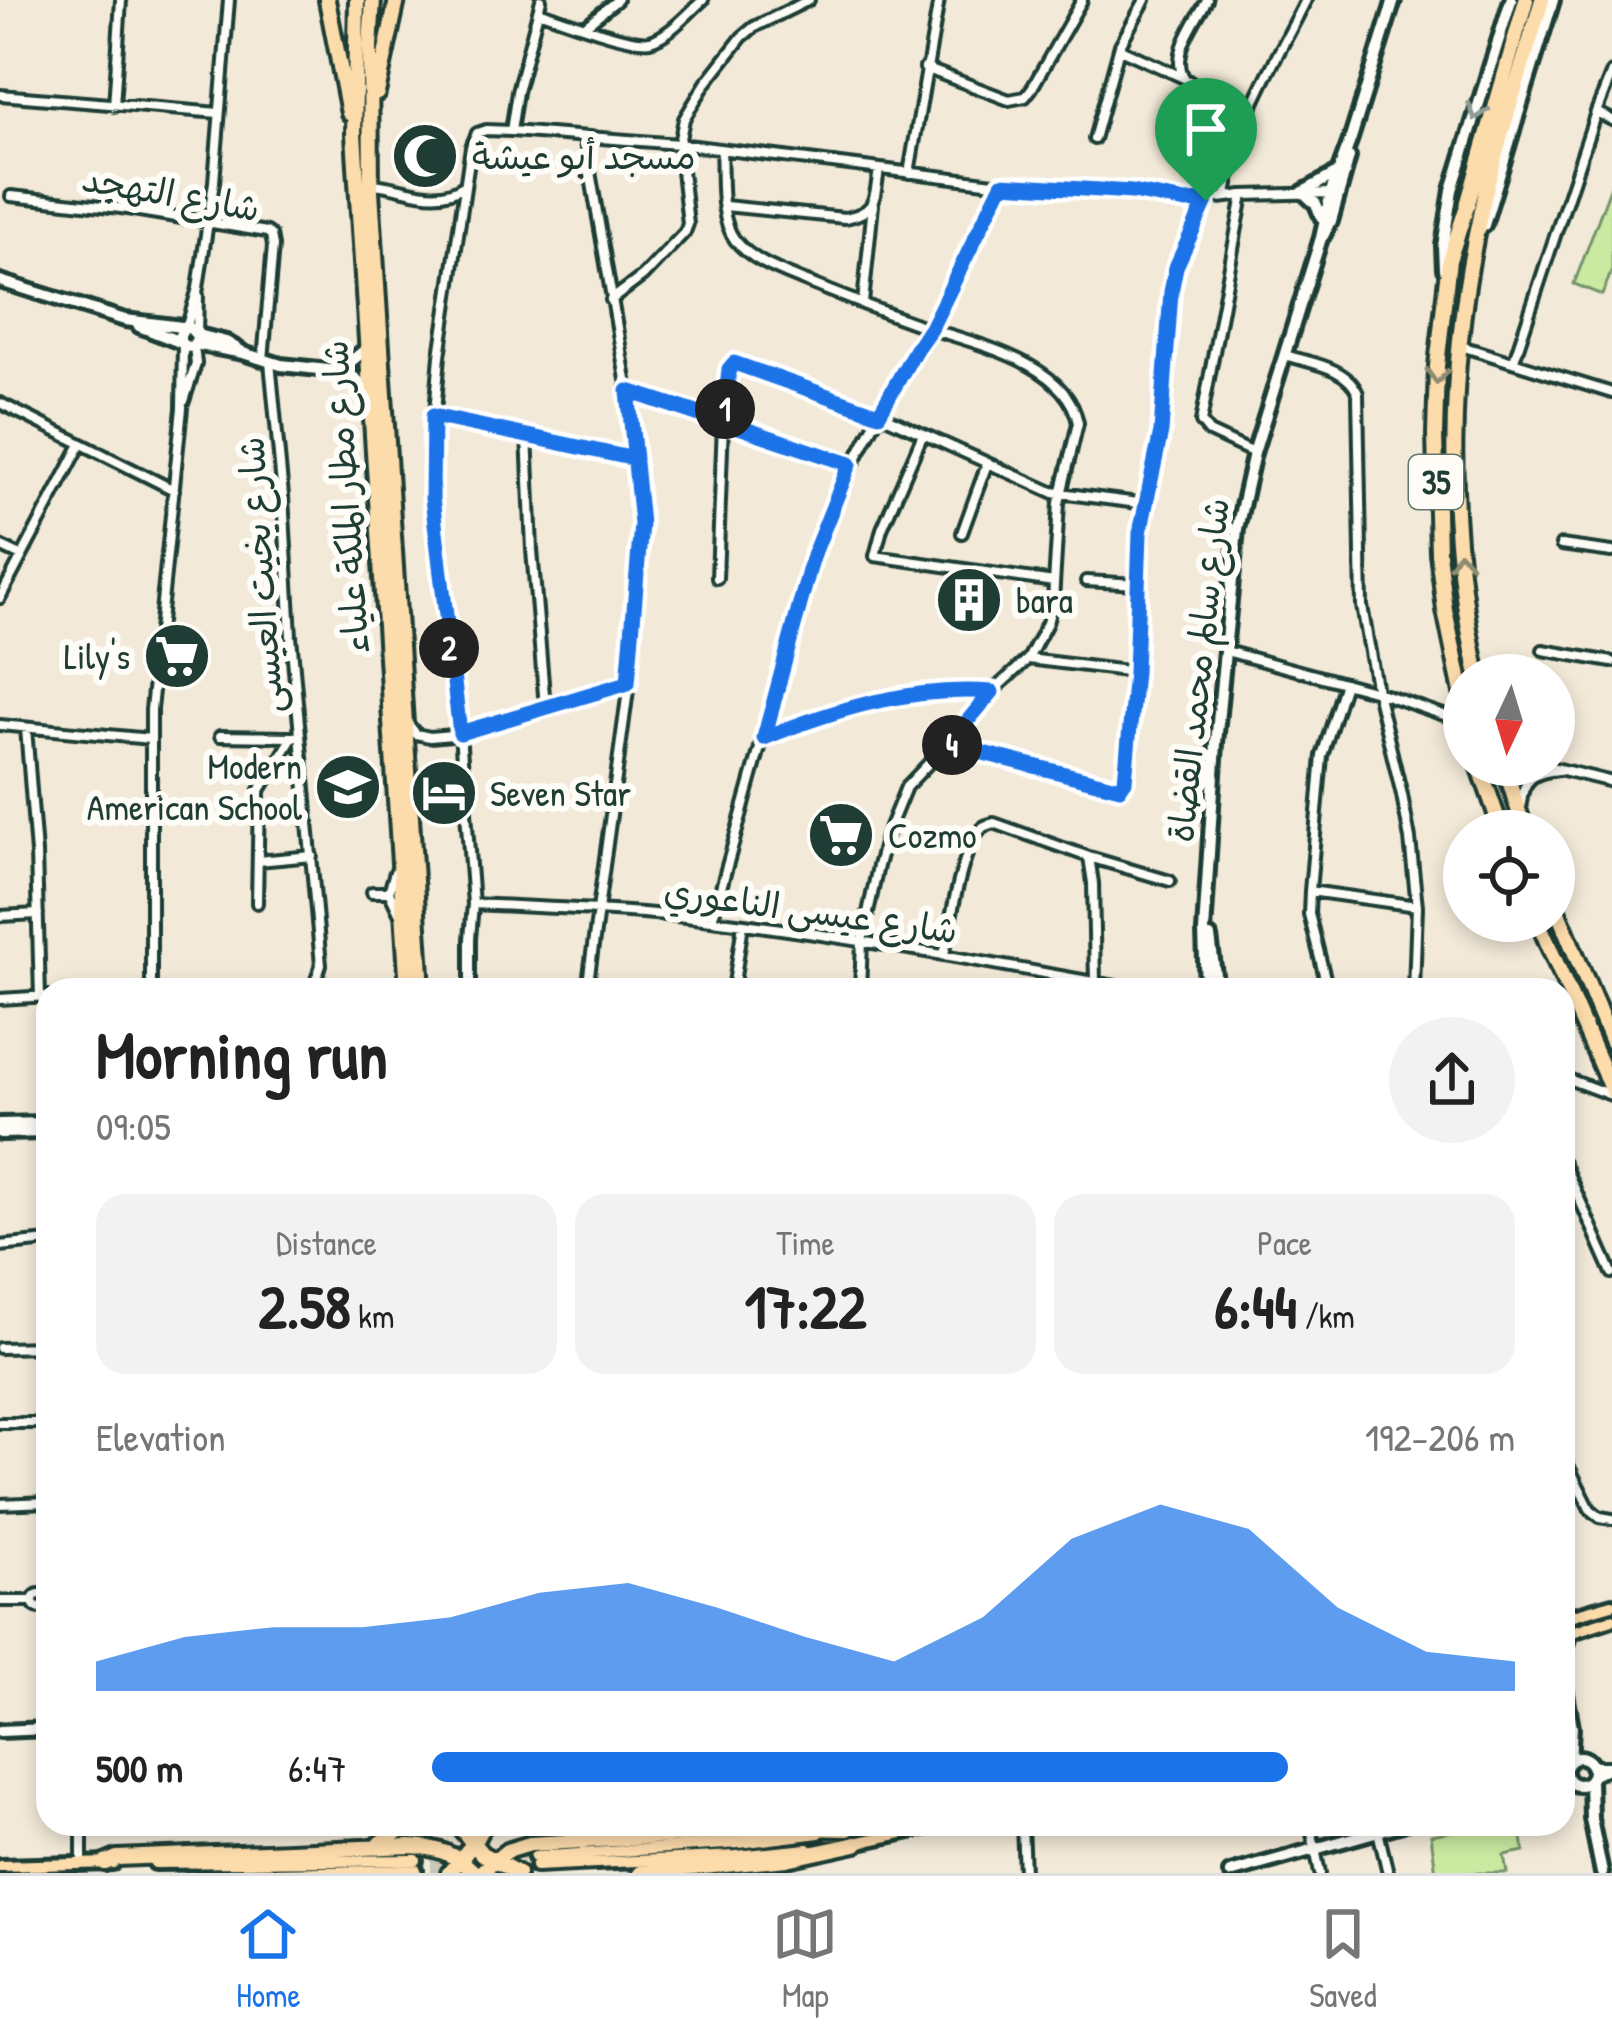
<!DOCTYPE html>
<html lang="en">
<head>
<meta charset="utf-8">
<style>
	:root { --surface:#fff; --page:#f2f2f2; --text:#222; --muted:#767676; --line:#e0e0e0; --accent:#1a73e8 }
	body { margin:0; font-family:"Patrick Hand","Playpen Sans Arabic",sans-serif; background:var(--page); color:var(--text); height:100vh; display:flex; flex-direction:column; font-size:45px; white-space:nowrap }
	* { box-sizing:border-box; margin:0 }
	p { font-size:39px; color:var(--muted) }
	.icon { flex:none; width:66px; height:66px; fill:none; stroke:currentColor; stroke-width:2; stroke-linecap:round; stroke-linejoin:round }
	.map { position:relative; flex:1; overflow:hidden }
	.sheet { position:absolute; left:36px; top:978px; width:1539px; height:858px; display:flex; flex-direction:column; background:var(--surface); border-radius:36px; box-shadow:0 6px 18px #0003 }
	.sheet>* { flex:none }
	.needle { width:78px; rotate:184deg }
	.fabs { position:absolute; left:1443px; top:654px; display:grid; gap:24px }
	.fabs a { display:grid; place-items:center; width:132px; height:132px; border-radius:50%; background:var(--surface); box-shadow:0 6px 18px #0003; font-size:60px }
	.pin { position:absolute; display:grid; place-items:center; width:102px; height:102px; color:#fff; margin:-123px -51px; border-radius:50% 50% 50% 0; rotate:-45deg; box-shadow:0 0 12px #0007 }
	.pin .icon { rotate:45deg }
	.km { position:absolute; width:60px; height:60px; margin:-30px; border-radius:50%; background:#222; color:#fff; font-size:33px; line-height:60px; text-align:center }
	.round { display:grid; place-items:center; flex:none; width:126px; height:126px; border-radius:63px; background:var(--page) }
	.overview { display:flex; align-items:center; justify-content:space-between; height:204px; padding:0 60px }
	h1 { font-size:66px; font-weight:700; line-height:90px }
	.figures { display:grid; grid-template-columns:repeat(3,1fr); gap:18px; height:204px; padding:12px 60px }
	.figures div { display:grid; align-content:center; border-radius:30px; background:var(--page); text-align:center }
	.figures b { font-size:60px; font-weight:700 }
	.figures small { font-size:33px; font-weight:400 }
	.figures p { font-size:33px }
	.chart { height:336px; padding:24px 60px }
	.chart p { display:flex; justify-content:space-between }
	.chart svg { width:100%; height:216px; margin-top:12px; fill:var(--accent); opacity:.7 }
	ul { padding:0 60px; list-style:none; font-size:39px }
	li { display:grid; grid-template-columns:192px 144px 1fr; align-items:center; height:90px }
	li i { height:30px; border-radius:15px; background:var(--accent) }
	.dock { display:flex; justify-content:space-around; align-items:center; height:168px; border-top:3px solid var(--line); background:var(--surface); font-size:33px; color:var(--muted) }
	.dock a { display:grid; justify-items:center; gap:6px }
	.dock .active { color:var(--accent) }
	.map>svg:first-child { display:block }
	.green { fill:#caeaa2; stroke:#74946b; stroke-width:3 }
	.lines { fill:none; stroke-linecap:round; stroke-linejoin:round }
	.primary-tunnel { stroke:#c8c7b7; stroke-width:10; stroke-dasharray:10 5; stroke-linecap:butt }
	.highway-tunnel { stroke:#c8c7b7; stroke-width:14; stroke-dasharray:14 7; stroke-linecap:butt }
	.street-casing { stroke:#1f3d34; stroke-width:16 }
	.secondary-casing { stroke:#1f3d34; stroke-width:20 }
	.primary-casing { stroke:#1f3d34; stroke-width:20 }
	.highway-casing { stroke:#1f3d34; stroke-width:22 }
	.street { stroke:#fdfcf7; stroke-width:8 }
	.secondary { stroke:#fdfcf7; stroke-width:10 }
	.primary { stroke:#fddcac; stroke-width:10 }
	.highway { stroke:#fddcac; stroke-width:14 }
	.oneway { stroke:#8e9c96 }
	.oneway2 { stroke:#8e8c70 }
	.route-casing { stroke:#fff; stroke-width:24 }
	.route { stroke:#1a73e8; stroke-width:15 }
	.labels { text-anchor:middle; stroke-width:12; stroke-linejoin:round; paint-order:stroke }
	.shield { fill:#fdfcf7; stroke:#62766e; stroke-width:3 }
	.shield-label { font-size:33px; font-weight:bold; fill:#1f3d34 }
	.poi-label { font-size:36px; fill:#1f3d34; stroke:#fdfcf7; text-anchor:start }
	.street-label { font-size:36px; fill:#1f3d34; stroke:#fdfcf7 }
</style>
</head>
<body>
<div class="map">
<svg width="1612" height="1873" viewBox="0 0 1612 1873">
	<rect width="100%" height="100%" fill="#f2e9d8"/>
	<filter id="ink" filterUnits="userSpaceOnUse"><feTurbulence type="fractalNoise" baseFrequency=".00833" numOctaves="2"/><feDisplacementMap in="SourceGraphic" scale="24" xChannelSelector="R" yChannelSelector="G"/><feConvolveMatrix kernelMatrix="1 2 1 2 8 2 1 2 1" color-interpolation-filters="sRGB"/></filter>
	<g filter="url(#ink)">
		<path class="green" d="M1612 183V270L1602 295 1574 284Z
			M1491 1824H1520L1524 1851 1504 1855 1507 1873H1436L1431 1835Z"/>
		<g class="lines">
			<path class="primary-tunnel" d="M416 1860 535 1857
				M416 1870 455 1868"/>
			<path class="highway-tunnel" d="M475 1824 480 1873"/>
			<g class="street-casing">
				<path id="street" d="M1207 0C1195 23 1169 55 1185 79L1249 111
					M538 11C560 18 630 45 650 41 669 36 689 12 703 0
					M586 25 617 0
					M1120 49 1184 78
					M925 68 1009 100 1025 97 1032 88 1082 0
					M0 95 219 113
					M114 106 121 0
					M1596 112 1612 120
					M511 131 517 92 541 0
					M584 137 628 391 641 530 629 683 587 990
					M1094 139 1120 45 1145 0
					M721 150C723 177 718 217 735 240 751 261 783 272 807 282 847 298 887 314 928 328 976 344 1067 363 1078 423L1059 503 1053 601 1047 623 1028 659 993 691 972 718 906 787 886 836 878 866 862 941 860 990
					M909 173 939 0
					M372 184C405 186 435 206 465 185
					M1243 195 1201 422 1209 432 1254 453
					M11 196 121 208 267 232 271 235 273 246 263 360
					M1226 197C1234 125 1275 63 1306 0
					M725 206 845 218C878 212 874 198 879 170
					M611 300 643 276 685 232 688 224 679 144 684 119 706 83 742 37 754 27 809 0
					M863 303 873 205
					M186 329 198 288 214 182 229 0
					M197 333 198 295
					M1461 346 1612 393
					M1285 355C1310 363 1348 367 1358 394L1362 606 1377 692 1402 795 1410 839 1417 906 1414 990
					M1514 360 1596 112 1612 72
					M270 362 283 496 291 636 321 965 315 983 303 990
					M628 391 851 464
					M184 401 196 364 194 346
					M0 403 174 490
					M433 416 635 459
					M527 434 532 550 545 707
					M923 434 882 529 875 556 1054 582
					M962 533 987 464
					M1561 545 1612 552
					M0 546 21 556
					M717 578 723 423 729 369 734 363 879 414 1052 492 1146 504
					M1086 581 1137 584
					M0 598 81 444
					M1543 650 1612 662
					M1226 651 1377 692 1464 722
					M1028 659 1135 672
					M1345 683 1322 756 1310 891 1417 906
					M0 725 151 739
					M409 725 416 734 430 737 452 735 629 683
					M26 728 36 853 40 997
					M220 736 291 737
					M764 738C837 709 911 687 991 691
					M948 744 1117 789 1123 785 1135 672 1140 533 1161 432 1170 292 1173 272 1206 201
					M1543 765 1612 782
					M1521 803C1523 778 1535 772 1559 770
					M1089 857 1170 881
					M258 861 312 856
					M395 872 389 892 399 913
					M1310 891 1309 914 1328 990
					M372 892H389
					M257 903 259 792 293 737 300 736
					M473 904C553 908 633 910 712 920 855 937 997 965 1139 990
					M0 916 38 914
					M712 920 809 572C824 523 845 479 869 434 888 398 906 361 931 329L1002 184
					M944 955C950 925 960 856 978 833 984 825 984 826 994 823L1089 857 1093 883 1095 982
					M151 990V710L182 408 183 345
					M470 990V939L473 904 460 733 439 564 431 457 440 356 471 147 477 133 486 130 511 131 679 144 1002 184 1132 192 1186 202 1243 195 1334 193
					M733 990 743 924
					M0 999 48 996
					M1563 1077 1611 1095
					M1563 1162 1612 1273
					M0 1246 48 1241
					M0 1348 48 1347
					M0 1423H48
					M1563 1455 1590 1509 1600 1517 1612 1519
					M0 1504 48 1502
					M33 1601a7 7 0 1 1 14 0a7 7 0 1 1-14 0Z
					M0 1601H33
					M1592 1766H1611
					M1591 1777 1612 1767
					M1022 1824 1024 1873
					M1310 1824 1320 1873
					M1378 1831 1388 1873
					M82 1864V1824"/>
			</g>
			<g class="secondary-casing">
				<path id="secondary" d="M1322 218 1316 204 1303 192 1337 173
					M1484 225 1553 0
					M1323 236 1331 221 1349 157
					M1444 269 1443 246 1452 190 1511 0
					M0 281 125 320 190 328 198 337 193 346 186 347 180 342V335L184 329
					M139 326 180 342
					M198 335 226 342 241 351
					M195 344 243 353 281 365 347 372 368 389
					M339 371 365 350
					M1210 937 1217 990
					M1206 990 1204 932 1216 743 1237 529 1254 453 1321 238 1331 192 1351 138 1394 0
					M0 1124 48 1123
					M0 1133 48 1132
					M1563 1655 1570 1632
					M1563 1677 1572 1727 1570 1761
					M0 1731 48 1729
					M1565 1771a14 14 0 1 1 28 0a14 14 0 1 1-28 0Z
					M1590 1780 1591 1819 1602 1873
					M1230 1873 1403 1824"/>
			</g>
			<g class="primary-casing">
				<path id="primary" d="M1563 1618 1612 1604
					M1563 1635 1612 1619
					M843 1830 873 1824
					M851 1844 943 1824
					M535 1857 739 1843 819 1833
					M155 1863 416 1860
					M0 1866 113 1863
					M536 1866 736 1856 808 1849
					M278 1873 416 1870"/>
			</g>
			<g class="highway-casing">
				<path id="highway" d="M327 0 349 113
					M357 0 354 134 408 990
					M373 0 370 46 371 191 422 990
					M377 93 397 0
					M1478 675C1445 525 1447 362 1481 211 1497 140 1522 70 1542 0
					M1464 702 1445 610 1438 553 1435 434 1437 366 1449 260 1466 209 1526 0
					M1479 765 1502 831
					M1504 765 1525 831
					M1554 903 1612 1042
					M1538 921 1612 1091
					M457 1824 482 1854 518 1873
					M561 1824 594 1836
					M378 1845 408 1824
					M105 1863 117 1858 410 1846C438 1847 455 1854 475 1873
					M449 1873 473 1844 484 1824
					M480 1873 507 1851 530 1844 801 1828 848 1829
					M640 1873 787 1859 856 1844"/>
			</g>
			<use href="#street" class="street"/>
			<use href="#secondary" class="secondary"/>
			<use href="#primary" class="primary"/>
			<use href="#highway" class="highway"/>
		</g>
		<defs><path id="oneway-chevron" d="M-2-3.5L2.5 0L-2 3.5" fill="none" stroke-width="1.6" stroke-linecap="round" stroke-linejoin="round" transform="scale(3)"/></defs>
		<use class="oneway" href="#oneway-chevron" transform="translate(1477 112) rotate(107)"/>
		<g class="oneway2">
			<use href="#oneway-chevron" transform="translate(1437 376) rotate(93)"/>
			<use href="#oneway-chevron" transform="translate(1460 560) rotate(-94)"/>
		</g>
	</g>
	<g class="lines" filter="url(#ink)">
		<g class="route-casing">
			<path id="route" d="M1206 201 1186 202 1132 192 1002 184 931 328 916 349 879 414 734 363 729 369 723 423 628 391 641 524 628 683 460 733 432 498 433 416 635 459 628 391C703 414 776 440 850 464L813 556 764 738C838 708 913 686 992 692L948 744 1120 788 1125 781 1135 672 1140 533 1161 432 1171 292 1176 267 1206 201"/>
		</g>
		<use href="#route" class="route"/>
	</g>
	<defs>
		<g id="mosque-disc" transform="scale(3.45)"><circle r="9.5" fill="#1f3d34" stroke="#fdfcf7"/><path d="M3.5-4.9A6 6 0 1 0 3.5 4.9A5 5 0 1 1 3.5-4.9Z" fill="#fff"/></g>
		<g id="building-disc" transform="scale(3.45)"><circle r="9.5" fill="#1f3d34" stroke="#fdfcf7"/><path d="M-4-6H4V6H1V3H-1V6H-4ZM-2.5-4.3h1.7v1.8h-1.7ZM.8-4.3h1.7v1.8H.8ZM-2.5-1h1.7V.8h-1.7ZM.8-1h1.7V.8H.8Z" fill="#fff"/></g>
		<g id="supermarket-disc" transform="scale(3.45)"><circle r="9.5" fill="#1f3d34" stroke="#fdfcf7"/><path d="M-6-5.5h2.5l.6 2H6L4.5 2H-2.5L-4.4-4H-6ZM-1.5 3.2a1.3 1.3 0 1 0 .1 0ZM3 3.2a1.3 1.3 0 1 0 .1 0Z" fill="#fff"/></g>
		<g id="school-disc" transform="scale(3.45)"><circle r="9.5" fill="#1f3d34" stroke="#fdfcf7"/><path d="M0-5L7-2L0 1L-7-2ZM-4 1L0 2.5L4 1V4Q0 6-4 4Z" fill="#fff"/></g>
		<g id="hotel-disc" transform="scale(3.45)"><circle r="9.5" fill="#1f3d34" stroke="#fdfcf7"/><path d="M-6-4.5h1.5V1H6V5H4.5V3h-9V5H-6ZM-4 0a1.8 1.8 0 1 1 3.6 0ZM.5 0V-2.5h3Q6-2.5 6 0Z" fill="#fff"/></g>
	</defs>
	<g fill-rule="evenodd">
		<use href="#mosque-disc" x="425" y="156"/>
		<use href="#building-disc" x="969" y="600"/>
		<use href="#supermarket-disc" x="177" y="656"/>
		<use href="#school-disc" x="348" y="787"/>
		<use href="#hotel-disc" x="444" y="793"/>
		<use href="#supermarket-disc" x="841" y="835"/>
	</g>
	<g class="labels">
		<rect class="shield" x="1409" y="455" width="54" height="54" rx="9"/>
		<g class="shield-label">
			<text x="1436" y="494">35</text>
		</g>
		<g class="poi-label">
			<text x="472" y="169">مسجد أبو عيشة</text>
			<text x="1016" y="613">bara</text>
			<text x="130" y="669" text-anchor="end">Lily's</text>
			<text x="302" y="779" text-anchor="end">Modern<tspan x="302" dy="41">American School</tspan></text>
			<text x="490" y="806">Seven Star</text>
			<text x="888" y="848">Cozmo</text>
		</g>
		<g class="street-label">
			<text transform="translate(171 193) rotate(10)" y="13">شارع التهجد</text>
			<text transform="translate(345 497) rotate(-94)" y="13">شارع مطار الملكة علياء</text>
			<text transform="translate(260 575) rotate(-94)" y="13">شارع بخيت العيسى</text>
			<text transform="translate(1198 670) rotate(-84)" y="13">شارع سالم محمد القضاة</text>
			<text transform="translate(811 910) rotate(8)" y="13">شارع عيسى الناعوري</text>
		</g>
	</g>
</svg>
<div class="fabs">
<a><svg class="needle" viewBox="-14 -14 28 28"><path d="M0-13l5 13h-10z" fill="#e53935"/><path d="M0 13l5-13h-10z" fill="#767676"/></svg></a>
<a><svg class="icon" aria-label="locate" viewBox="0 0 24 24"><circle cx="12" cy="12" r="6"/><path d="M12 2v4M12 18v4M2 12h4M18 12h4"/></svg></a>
</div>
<div class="pin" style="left:1206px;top:201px;background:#1e9e55"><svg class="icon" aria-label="arrive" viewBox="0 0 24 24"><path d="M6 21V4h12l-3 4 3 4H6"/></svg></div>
<b class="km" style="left:725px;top:409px">1</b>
<b class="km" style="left:449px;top:648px">2</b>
<b class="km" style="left:952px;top:745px">4</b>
<section class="sheet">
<div class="overview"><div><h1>Morning run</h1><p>09:05</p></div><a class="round"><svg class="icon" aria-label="share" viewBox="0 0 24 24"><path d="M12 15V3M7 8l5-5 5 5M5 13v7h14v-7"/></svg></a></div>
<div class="figures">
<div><p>Distance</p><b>2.58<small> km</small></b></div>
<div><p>Time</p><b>17:22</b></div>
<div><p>Pace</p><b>6:44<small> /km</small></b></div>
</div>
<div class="chart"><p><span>Elevation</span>192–206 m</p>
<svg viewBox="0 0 160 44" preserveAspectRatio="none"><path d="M0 44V38L10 33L20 31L30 31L40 29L50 24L60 22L70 27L80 33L90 38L100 29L110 13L120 6L130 11L140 27L150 36L160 38V44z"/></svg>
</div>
<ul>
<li><b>500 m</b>6:47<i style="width:79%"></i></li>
</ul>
</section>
</div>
<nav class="dock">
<a class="active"><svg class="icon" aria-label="home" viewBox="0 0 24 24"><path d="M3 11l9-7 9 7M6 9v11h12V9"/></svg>Home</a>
<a><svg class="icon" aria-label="map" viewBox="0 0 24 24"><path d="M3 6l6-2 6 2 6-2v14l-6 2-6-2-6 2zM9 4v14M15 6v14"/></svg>Map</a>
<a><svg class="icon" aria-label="saved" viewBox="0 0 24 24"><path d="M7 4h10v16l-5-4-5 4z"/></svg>Saved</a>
</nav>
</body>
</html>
